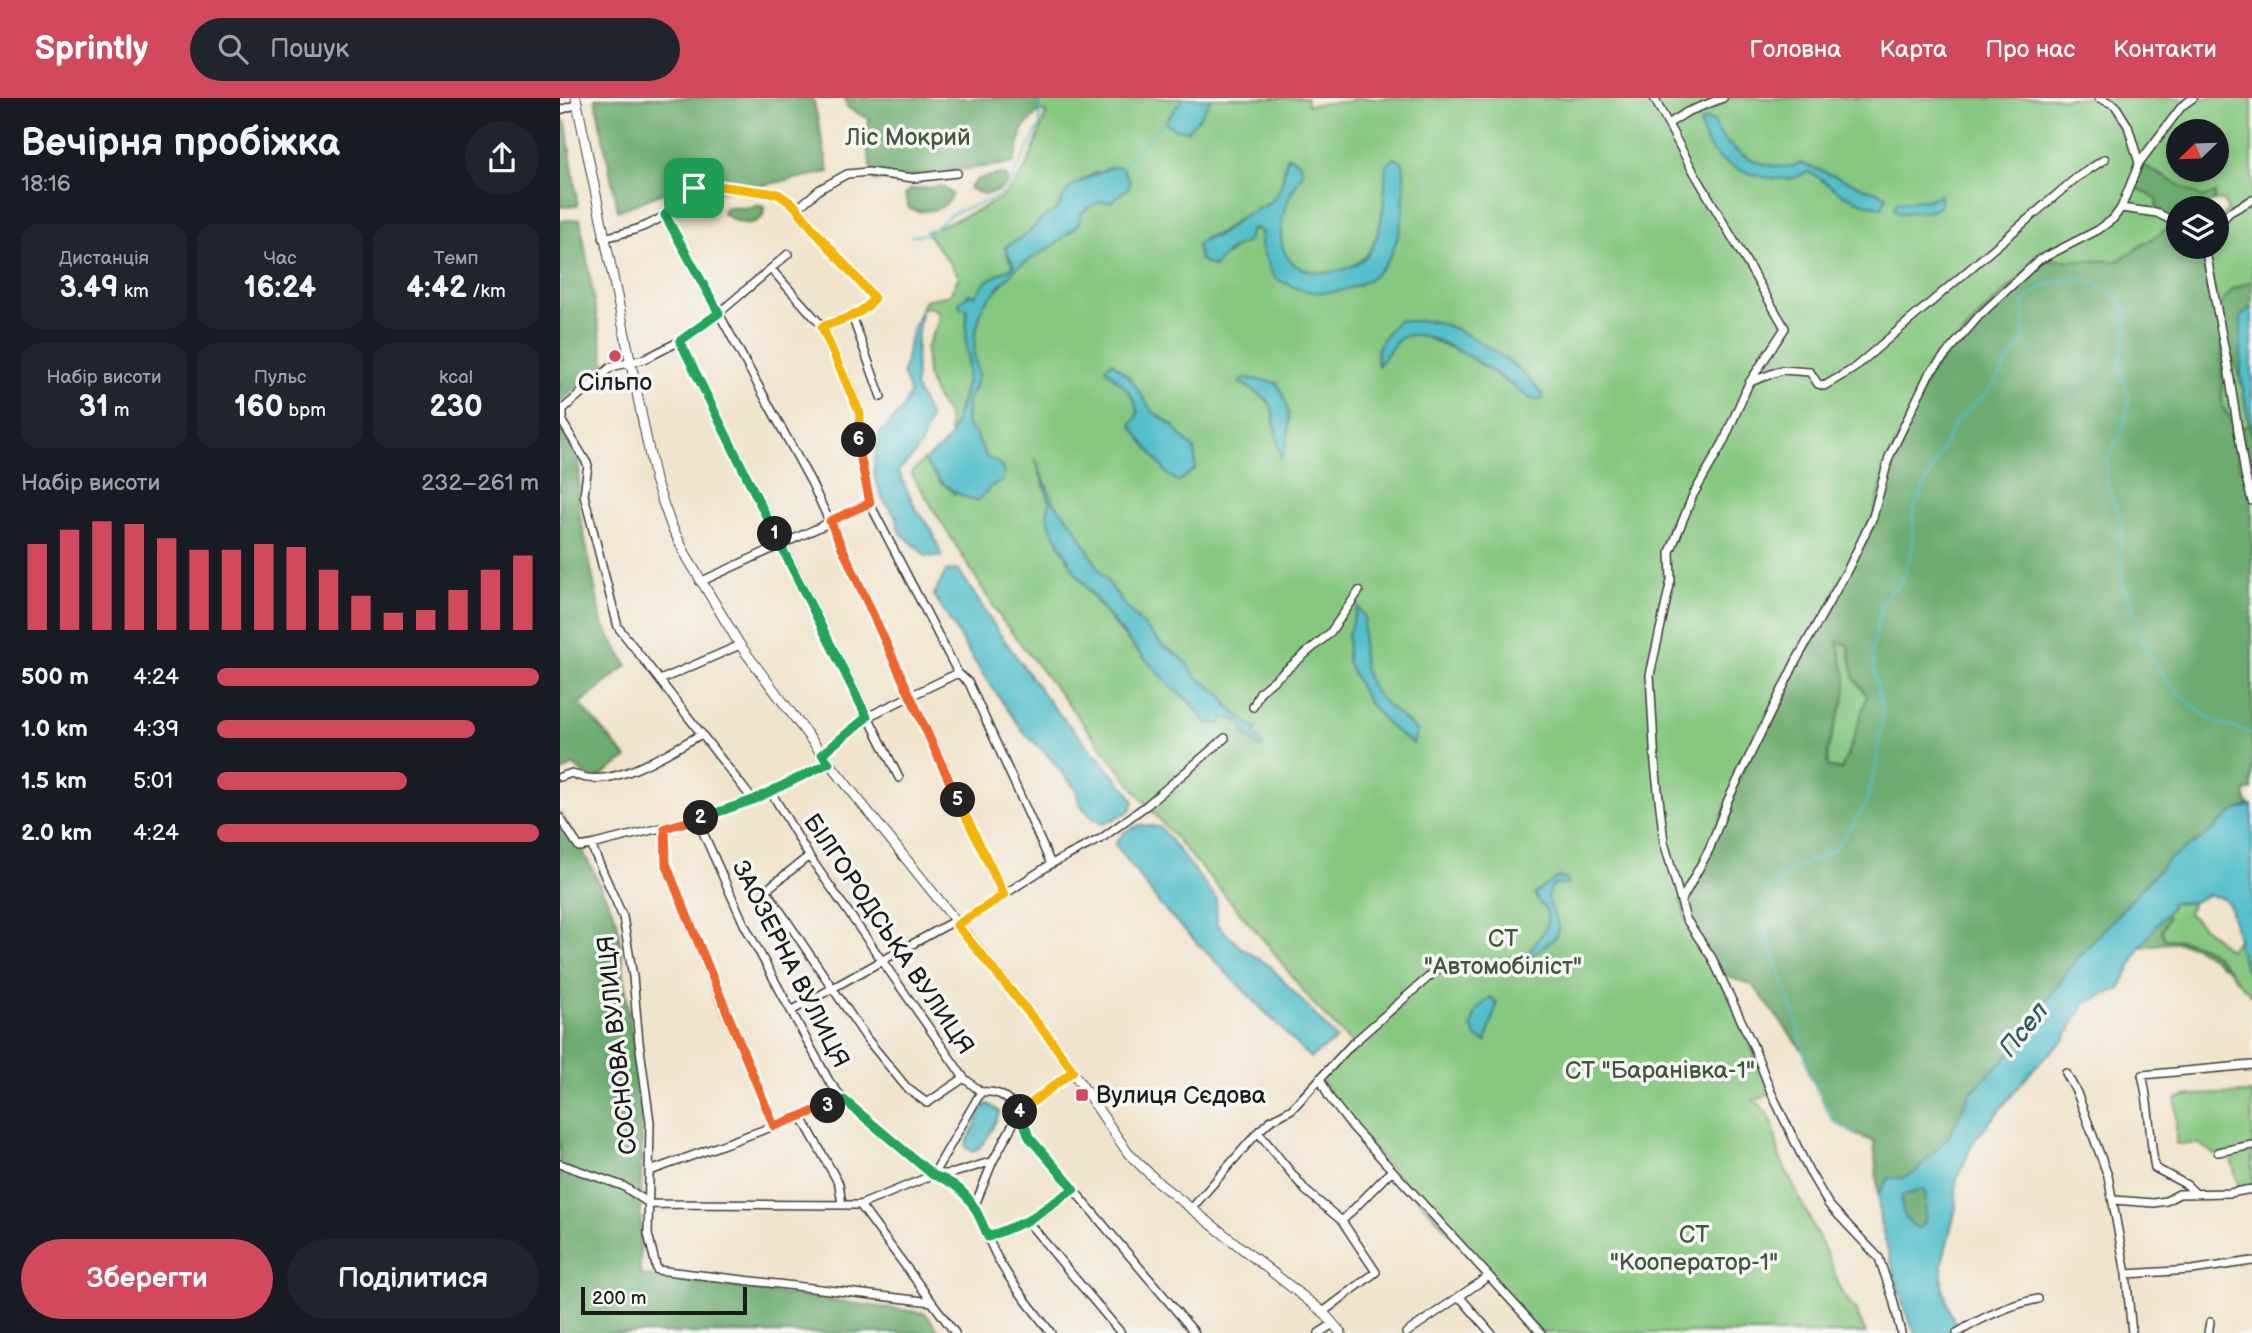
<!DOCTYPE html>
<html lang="uk">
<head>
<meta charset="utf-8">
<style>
	:root { --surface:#171b24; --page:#20242c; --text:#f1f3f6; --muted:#9ea1a6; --accent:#d1495b }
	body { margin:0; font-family:"Balsamiq Sans",sans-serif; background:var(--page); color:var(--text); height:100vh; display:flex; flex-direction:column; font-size:26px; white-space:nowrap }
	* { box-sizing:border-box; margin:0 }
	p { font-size:23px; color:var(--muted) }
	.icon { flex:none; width:38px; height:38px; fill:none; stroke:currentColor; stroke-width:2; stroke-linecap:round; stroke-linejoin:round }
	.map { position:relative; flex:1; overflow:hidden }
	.sheet { display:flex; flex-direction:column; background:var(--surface); width:560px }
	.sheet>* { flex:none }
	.needle { width:46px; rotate:247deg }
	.fabs { position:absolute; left:1606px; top:21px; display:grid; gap:14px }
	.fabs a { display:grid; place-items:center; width:63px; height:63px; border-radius:50%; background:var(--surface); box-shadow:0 4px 10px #0003; font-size:35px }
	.scale { position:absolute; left:21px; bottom:18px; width:166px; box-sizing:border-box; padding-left:7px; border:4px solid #1c1c1c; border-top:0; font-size:19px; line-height:24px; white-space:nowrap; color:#1c1c1c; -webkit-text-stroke:5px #f6f6f2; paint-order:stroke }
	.pin { position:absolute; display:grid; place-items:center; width:60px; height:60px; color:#fff; margin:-30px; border-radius:14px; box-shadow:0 4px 10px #0006 }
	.km { position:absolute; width:35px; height:35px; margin:-18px; border-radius:50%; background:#222; color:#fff; font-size:19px; line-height:35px; text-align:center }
	.round { display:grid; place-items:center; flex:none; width:74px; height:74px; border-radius:37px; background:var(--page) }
	.summary { display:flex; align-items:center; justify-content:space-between; height:119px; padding:0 21px }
	h1 { font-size:38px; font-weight:600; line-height:52px }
	.stats { display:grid; grid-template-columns:repeat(3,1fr); gap:10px; height:119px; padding:7px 21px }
	.stats div { display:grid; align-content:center; border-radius:18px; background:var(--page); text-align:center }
	.stats b { font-size:30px; font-weight:600 }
	.stats small { font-size:19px; font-weight:400 }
	.stats p { font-size:19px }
	.chart { height:196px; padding:14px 21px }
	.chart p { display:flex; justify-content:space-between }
	.chart svg { width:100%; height:126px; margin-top:7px; stroke:var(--accent); stroke-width:6 }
	.button { display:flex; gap:14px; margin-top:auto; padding:14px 21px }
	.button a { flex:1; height:80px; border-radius:42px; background:var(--accent); color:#fff; font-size:28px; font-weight:600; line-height:80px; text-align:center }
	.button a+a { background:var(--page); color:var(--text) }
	ul { padding:0 21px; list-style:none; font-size:23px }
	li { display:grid; grid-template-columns:112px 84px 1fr; align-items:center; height:52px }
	li i { height:18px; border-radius:9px; background:var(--accent) }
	header { display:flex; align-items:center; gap:42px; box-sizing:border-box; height:98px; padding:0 35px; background:var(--accent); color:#fff }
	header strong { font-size:33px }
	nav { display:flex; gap:38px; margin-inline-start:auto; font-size:24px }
	.search { width:490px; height:63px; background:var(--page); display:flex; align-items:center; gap:18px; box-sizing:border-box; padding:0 24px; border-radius:38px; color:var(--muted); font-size:26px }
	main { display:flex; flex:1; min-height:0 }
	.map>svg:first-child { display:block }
	.green { fill:#87c881; stroke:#52724e; stroke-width:2; fill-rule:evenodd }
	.forest { fill:#6dac6f; stroke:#446446; stroke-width:2; fill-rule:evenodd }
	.water { fill:#52bfca; stroke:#376e73; stroke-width:2; fill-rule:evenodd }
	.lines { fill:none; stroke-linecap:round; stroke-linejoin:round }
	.stream { stroke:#52bfca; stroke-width:2 }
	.minor-casing { stroke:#3c3a36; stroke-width:10 }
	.major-casing { stroke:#3c3a36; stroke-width:11 }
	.minor { stroke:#fff; stroke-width:7 }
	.major { stroke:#fff; stroke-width:9 }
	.split-1-casing { stroke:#fff; stroke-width:14 }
	.split-2-casing { stroke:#fff; stroke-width:14 }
	.split-3-casing { stroke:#fff; stroke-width:14 }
	.split-4-casing { stroke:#fff; stroke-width:14 }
	.split-5-casing { stroke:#fff; stroke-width:14 }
	.split-6-casing { stroke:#fff; stroke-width:14 }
	.split-7-casing { stroke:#fff; stroke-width:14 }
	.split-1 { stroke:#22a559; stroke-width:9 }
	.split-2 { stroke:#22a559; stroke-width:9 }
	.split-3 { stroke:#f0652b; stroke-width:9 }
	.split-4 { stroke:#22a559; stroke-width:9 }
	.split-5 { stroke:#f5b400; stroke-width:9 }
	.split-6 { stroke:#f0652b; stroke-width:9 }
	.split-7 { stroke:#f5b400; stroke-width:9 }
	.poi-dot { fill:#d1495b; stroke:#f6f6f2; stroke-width:2.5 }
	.labels { text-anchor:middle; stroke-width:7; stroke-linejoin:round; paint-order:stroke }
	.park-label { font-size:24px; fill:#41583f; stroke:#f6f6f2 }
	.poi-label { font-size:24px; fill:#1c1c1c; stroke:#f6f6f2 }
	.street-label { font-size:24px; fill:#1c1c1c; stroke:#f6f6f2 }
	.water-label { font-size:26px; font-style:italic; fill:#325d62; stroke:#f6f6f2 }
</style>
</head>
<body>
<header>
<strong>Sprintly</strong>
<div class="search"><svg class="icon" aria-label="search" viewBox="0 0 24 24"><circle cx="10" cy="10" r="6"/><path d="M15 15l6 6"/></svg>Пошук</div>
<nav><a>Головна</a><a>Карта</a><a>Про нас</a><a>Контакти</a></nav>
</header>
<main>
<section class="sheet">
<div class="summary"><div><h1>Вечірня пробіжка</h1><p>18:16</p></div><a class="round"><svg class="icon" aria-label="share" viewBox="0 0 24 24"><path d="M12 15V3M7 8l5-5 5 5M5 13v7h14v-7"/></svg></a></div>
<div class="stats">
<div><p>Дистанція</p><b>3.49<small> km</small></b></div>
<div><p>Час</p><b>16:24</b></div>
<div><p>Темп</p><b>4:42<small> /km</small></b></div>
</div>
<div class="stats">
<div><p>Набір висоти</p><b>31<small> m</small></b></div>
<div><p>Пульс</p><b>160<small> bpm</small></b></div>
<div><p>kcal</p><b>230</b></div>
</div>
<div class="chart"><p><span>Набір висоти</span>232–261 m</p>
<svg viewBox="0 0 160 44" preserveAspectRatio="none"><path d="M5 44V14M15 44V9M25 44V6M35 44V7M45 44V12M55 44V16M65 44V16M75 44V14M85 44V15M95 44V23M105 44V32M115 44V38M125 44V37M135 44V30M145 44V23M155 44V18"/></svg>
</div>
<ul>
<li><b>500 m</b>4:24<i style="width:100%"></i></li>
<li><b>1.0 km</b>4:39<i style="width:80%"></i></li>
<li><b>1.5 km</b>5:01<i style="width:59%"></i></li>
<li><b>2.0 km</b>4:24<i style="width:100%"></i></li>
</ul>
<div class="button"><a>Зберегти</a><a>Поділитися</a></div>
</section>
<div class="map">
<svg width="1692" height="1235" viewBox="0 0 1692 1235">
	<rect width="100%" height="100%" fill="#f6f6f2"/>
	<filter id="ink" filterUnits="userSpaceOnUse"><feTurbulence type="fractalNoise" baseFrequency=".0143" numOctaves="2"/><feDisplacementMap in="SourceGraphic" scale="14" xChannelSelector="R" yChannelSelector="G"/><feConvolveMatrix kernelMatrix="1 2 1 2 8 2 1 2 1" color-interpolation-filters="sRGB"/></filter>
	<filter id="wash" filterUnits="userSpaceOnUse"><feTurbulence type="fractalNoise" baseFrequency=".00686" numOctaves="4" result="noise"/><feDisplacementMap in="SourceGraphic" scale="28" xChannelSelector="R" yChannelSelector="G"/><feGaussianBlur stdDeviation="1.57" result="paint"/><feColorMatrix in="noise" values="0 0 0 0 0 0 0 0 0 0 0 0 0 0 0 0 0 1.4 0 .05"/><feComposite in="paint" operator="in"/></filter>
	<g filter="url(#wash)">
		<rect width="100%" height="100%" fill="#f1e4cc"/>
		<path class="green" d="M479 0H747V7L791 3 792 0H1692V183L1673 191 1656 212 1645 149H1657V122L1668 112 1663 103H1654L1655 96 1642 100 1580 65 1571 86 1596 101 1617 125 1557 163 1524 164 1313 419 1152 860 1211 994 1194 1003 1201 1007 1212 1023 1220 1060 1271 1165 1281 1193 1294 1210 1306 1235H981L789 1025 760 980 792 946 750 902 709 848 587 707 442 522 351 375 364 362 381 385 389 389 394 396 426 359 416 337 406 326 407 303 414 291 418 276 414 257 415 236 423 207 456 170 494 147 517 128 522 114 537 105 552 103 568 90 570 84 563 70 535 75 510 89 497 111 481 121 470 134 445 149 448 159 454 168 426 183 407 211 408 279 391 338 388 317 375 298 367 277 366 250 378 225V213L369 209 361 211 365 202 390 197 399 178 366 134C389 124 414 115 436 103 465 86 476 45 486 15L480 13ZM1619 33H1657V72H1619ZM728 58 743 74C729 97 709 134 727 160 744 184 793 177 808 155 821 136 824 109 826 88L831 157 734 189 700 143 702 134 694 130 680 146 652 168 644 140C666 136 670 124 687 116 699 110 710 107 718 95 725 83 722 70 728 58ZM869 223C911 234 944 261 977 289L971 301 907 257 856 235 840 240 844 224ZM552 264 570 281 592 313 612 327 635 353 634 371 608 377 591 353 572 294ZM686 280 717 285 721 359 714 327V310ZM478 368 494 405 514 427 538 470 565 508 603 548 622 560 637 579 663 598 652 600 644 599 648 609 664 619 646 624C625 595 595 573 571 546 541 512 510 472 492 430 486 417 490 415 489 404 488 392 482 379 478 368Z
			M1662 248C1683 269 1684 299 1689 327L1682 330 1690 383 1679 368 1672 323 1662 308Z
			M1278 544 1288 547 1295 581 1307 597 1300 623 1281 672 1268 669 1266 656 1279 615Z
			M1614 804 1617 806 1633 804 1628 815 1669 852 1678 841C1678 861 1692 874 1692 897 1658 868 1657 842 1605 841L1602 833 1608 819 1605 815 1610 811 1611 805Z
			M1692 995V1089L1679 1090 1670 1056H1654L1639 1046H1616V1000L1631 997Z"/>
		<path class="forest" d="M35 0H253L269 74 194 89 155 93 139 85 119 89 58 113Z
			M284 0H479L480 13 463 30 454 65 314 83 306 46 309 21 288 10Z
			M0 18 6 25 18 108 0 109Z
			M1579 65 1642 100 1655 95 1654 103 1640 108V110H1619V149H1645L1657 211 1673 191 1692 183V210L1681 219V279L1670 256 1662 249V308L1672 323 1679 368 1689 381 1682 330 1689 327 1692 340V692L1685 693 1686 703 1690 707 1673 714 1643 740 1608 762 1515 863 1446 961 1411 994 1389 1038 1356 1075 1344 1080H1329L1318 1097 1314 1043 1296 1037 1273 1023 1249 976 1245 956 1193 887 1159 876 1126 821 1121 803 1149 752 1168 702 1313 419 1329 359 1369 276 1419 218 1479 162 1557 163 1616 125 1597 115 1596 101 1571 86ZM1278 544 1288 547 1295 581 1307 598 1292 646 1281 672 1268 669C1263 639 1288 611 1286 582 1285 569 1279 557 1278 544Z
			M441 76 447 78 448 84C436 97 424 100 409 90L418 81Z
			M381 88 392 96C388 112 362 117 349 110L345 97 349 92Z
			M199 107 204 108 203 118C191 132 175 124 162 115L166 109 183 110Z
			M20 121 45 266 0 304V123Z
			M0 332H3L20 360 18 406 42 525 67 567 20 606 67 660 33 683 14 667 0 675Z
			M0 715 24 755 57 822 82 1017 80 1177 365 1215 381 1235H0Z
			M1605 815 1608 819 1602 833 1605 841C1630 841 1653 849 1668 871 1660 868 1653 860 1645 855 1620 839 1607 846 1580 849Z
			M1363 1091C1369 1101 1366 1123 1359 1131 1345 1123 1340 1113 1342 1098Z"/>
		<path class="water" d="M623 0H651L639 20 627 33 615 31 605 24Z
			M1146 22 1154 23C1163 54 1211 78 1241 65L1327 98 1322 110C1311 107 1298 104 1288 99 1273 92 1263 80 1248 74 1242 76 1234 81 1227 81 1204 81 1170 73 1154 55 1146 47 1143 35 1140 24Z
			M728 58 739 64 743 74C730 95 717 120 722 146 729 183 786 181 807 157 824 138 825 93 826 68L834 60 843 64C846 94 845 125 832 154 815 192 764 204 729 187 725 185 718 183 715 179 712 176 709 169 708 165 702 154 699 146 702 134L694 130 691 132 687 144 671 151 653 169 640 162 637 148C646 137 649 141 660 136 670 131 677 121 687 116 699 110 710 108 718 95 725 83 723 70 728 58Z
			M551 69H562L570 84 568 90 552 103 537 105 522 114 517 128 494 147 456 170 423 207 415 236 414 257 418 276 414 291 407 303 406 326 416 337 426 359 440 366 444 375 442 384 433 387 417 403C388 394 382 386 364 362L381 350 391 338 405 295 409 262 406 245 407 211H401L399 205 409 196 415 198 426 183 454 168 445 149 470 134 481 121 497 111 510 89Z
			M1380 97V108L1369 114 1338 115 1334 110 1337 104 1367 102Z
			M1690 210H1692V340L1681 279V219Z
			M361 213 357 242 355 289 370 319C364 345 358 355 338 373L356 411 372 432 382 459 366 458 339 433 337 420 322 400 314 376 315 357 320 335 342 312 350 295 343 275 352 233Z
			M838 222C849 225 860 221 871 223 906 230 966 270 984 300L981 302 971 301C947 283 871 226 843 239 833 243 826 260 818 268 813 249 826 235 838 222Z
			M552 264 571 281 592 313 612 327 635 353V371L618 384 608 377 571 327 578 316C573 291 561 288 545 270Z
			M686 280 717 285C732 310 733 333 721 360 715 347 717 310 707 302 699 295 688 290 679 284Z
			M475 360 494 405 514 427 538 470 565 508 603 548 622 560 637 579 663 598 670 611 697 632 694 636 703 648 700 650 685 636C685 624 674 621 664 619L661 626 646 624 632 605 613 590 573 548 515 474 491 429 487 415 490 405Z
			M399 472 437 532 493 609 568 693 574 704 569 714 543 726 534 722 526 713 519 705 516 691 484 653 464 635 418 569 374 497 386 473Z
			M798 509 805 520C802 542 799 570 813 591 822 605 844 621 857 633L853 646 830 629 808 604 787 564 788 536Z
			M1692 707V882L1678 850V841L1669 806 1663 800 1648 797 1633 804 1611 805 1610 810 1580 849 1560 891 1525 905 1505 941 1475 969 1413 1044 1396 1084V1110L1382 1165V1187L1390 1214 1398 1230 1390 1235H1355L1345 1213 1320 1123 1318 1097 1329 1080H1344L1356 1074 1389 1038 1411 994 1446 961 1515 863 1608 762 1643 740 1673 714ZM1363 1091 1366 1095 1365 1124 1359 1131C1345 1123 1340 1113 1342 1098Z
			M580 727 600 729 656 800 657 826 679 848 710 868 777 941 750 960 601 808 555 746 565 733Z
			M998 779 1007 782 1008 787 994 786C980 802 997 815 999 831L994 841 968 860C970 840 996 835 985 809L980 806 974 796Z
			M931 899 937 905 926 944 917 940 911 928 918 910Z
			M428 1006 439 1013V1016C432 1030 427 1046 413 1054L406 1049V1046L424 1008Z"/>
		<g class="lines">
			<path class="stream" d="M562 69 605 24
				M351 138 367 136 393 115 435 100 449 88 480 27V0
				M1296 1037 1273 1023 1249 976 1235 918 1200 818 1210 788 1238 769 1275 751 1306 706 1316 668 1323 613 1315 577 1312 554 1323 502 1343 481 1353 447V412L1394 326 1436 285 1446 266 1464 242 1463 205 1482 189 1507 180 1531 183 1560 201 1568 221 1560 266 1569 301 1563 332 1547 362 1546 384 1561 424 1562 483 1576 518 1584 550 1615 592 1652 623 1692 636"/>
		</g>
	</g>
	<g filter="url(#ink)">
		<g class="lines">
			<g class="minor-casing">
				<path id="minor" d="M1094 0 1131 69 1225 230 1189 285 1163 345 1133 397 1110 454 1111 482 1090 577 1095 666 1104 744 1126 821 1152 860 1194 950 1211 994 1249 1073 1269 1107 1319 1160 1333 1201 1341 1235
					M1539 0 1555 7 1568 28 1579 65
					M0 12 18 6
					M1108 26 1127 14 1163 0
					M238 110 260 91 287 76 308 74 353 80 397 75
					M1561 110 1597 115 1619 126
					M105 117 251 384 444 797
					M1657 127 1670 114 1692 102
					M43 140C65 135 87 130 105 117 119 107 127 92 144 86L218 96 234 107 252 131 314 200C304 217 280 222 263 229
					M1645 149 1668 269 1685 376 1692 403
					M212 172 263 229 301 316 299 352 310 406 398 575 409 585 491 766
					M292 218 321 299
					M120 243 339 680
					M1190 284 1222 272 1250 274 1258 286 1264 288 1293 271 1516 80 1545 61
					M140 484 310 406
					M100 582 180 547
					M693 609 700 594 770 535 799 493
					M262 656 307 619 398 575
					M0 679 12 675C49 696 109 653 142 636
					M211 694 249 758 404 980 421 994
					M193 702 58 529 24 397 28 367 3 325V311L51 269 85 261 120 243 159 215 228 156
					M0 720 19 749 31 747 137 721 193 702 269 665
					M137 721 184 826 269 983 284 1002 373 1077C418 1090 418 1124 437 1159 451 1186 473 1211 491 1235
					M105 730 106 765 114 787 165 914 214 1028 241 1018 279 1086 282 1107
					M31 747 63 819 73 879 79 944 90 1024 88 1136 97 1172 372 1204
					M249 758 206 792 307 941 347 990 367 1005 404 980
					M1121 803 1149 752 1168 702 1236 563 1288 471 1313 419 1329 359 1369 276 1419 218 1479 162 1538 132 1553 121 1561 110 1579 65 1622 8 1633 0
					M397 827 491 766 542 740 587 707 665 640
					M233 912 394 823
					M1506 975 1517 995 1548 1078 1566 1176 1572 1235
					M760 980 769 999 789 1025 981 1235
					M421 994C452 991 459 1016 469 1039L635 1235
					M241 1018 284 1002
					M698 1034 746 1093 782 1123 816 1174 763 1214
					M1658 1054 1692 1047
					M0 1066 63 1088 90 1106
					M90 1073 214 1028
					M377 1077 394 1075 433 1063 459 1015 513 973
					M1636 1096 1627 1087 1595 1070C1589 1039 1590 1007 1582 977L1692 967
					M1554 1102 1594 1105 1606 1103 1619 1096 1670 1095 1692 1091
					M90 1106 300 1107 373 1077 421 994
					M300 1107 395 1235
					M415 1107 433 1063
					M632 1110 698 1034 710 1023 732 1011 792 946 879 870
					M467 1123 561 1235
					M782 1123 832 1072
					M428 1139 467 1123 514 1091
					M1566 1176 1632 1172 1692 1163
					M899 1198 931 1235
					M759 1235 773 1226
					M846 1235 929 1178
					M1397 1235C1423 1219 1448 1207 1478 1201
					M1648 1235 1650 1224"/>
			</g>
			<g class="major-casing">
				<path id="major" d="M16 0 95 382 111 427 128 461 180 547 262 656 491 942 568 1055 600 1086 763 1214 781 1235"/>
			</g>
			<use href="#minor" class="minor"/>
			<use href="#major" class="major"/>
		</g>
	</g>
	<g class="lines" filter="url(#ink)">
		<g class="split-1-casing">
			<path id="split-1" d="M134 90 105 117 159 215 120 243 215 436"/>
		</g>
		<g class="split-2-casing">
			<path id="split-2" d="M141 720 193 702 269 665 262 656 307 619 215 436"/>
		</g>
		<g class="split-3-casing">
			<path id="split-3" d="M141 720 105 730 106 765 114 786 214 1028 268 1008"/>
		</g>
		<g class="split-4-casing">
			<path id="split-4" d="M268 1008 284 1002 373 1077C406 1087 416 1109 428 1139L467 1123 514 1091 469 1039 460 1014"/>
		</g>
		<g class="split-5-casing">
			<path id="split-5" d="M398 702 444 797 397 827 491 942 513 973 460 1014"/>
		</g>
		<g class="split-6-casing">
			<path id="split-6" d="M299 342V352L310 405 270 423 398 702"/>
		</g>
		<g class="split-7-casing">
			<path id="split-7" d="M134 90 144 86 218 96 234 107 253 131 314 200C304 217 280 222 262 229L300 316 299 342"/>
		</g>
		<use href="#split-1" class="split-1"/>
		<use href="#split-2" class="split-2"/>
		<use href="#split-3" class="split-3"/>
		<use href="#split-4" class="split-4"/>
		<use href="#split-5" class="split-5"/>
		<use href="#split-6" class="split-6"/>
		<use href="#split-7" class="split-7"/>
	</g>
	<g class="poi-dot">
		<circle cx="55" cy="258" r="7"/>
		<rect x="515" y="990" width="14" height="14" rx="3.5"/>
	</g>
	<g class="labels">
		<g class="park-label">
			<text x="348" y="47">Ліс Мокрий</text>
			<text x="943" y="848">СТ<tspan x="943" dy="28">"Автомобіліст"</tspan></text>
			<text x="1100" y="980">СТ "Баранівка-1"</text>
			<text x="1134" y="1144">СТ<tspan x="1134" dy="28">"Кооператор-1"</tspan></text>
		</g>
		<g class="poi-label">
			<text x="55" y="292">Сільпо</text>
			<text x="536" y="1005" text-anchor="start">Вулиця Сєдова</text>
		</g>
		<g class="street-label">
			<text transform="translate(329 836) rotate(56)" y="8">БІЛГОРОДСЬКА ВУЛИЦЯ</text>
			<text transform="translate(231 866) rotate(63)" y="8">ЗАОЗЕРНА ВУЛИЦЯ</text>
			<text transform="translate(57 947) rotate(-96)" y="8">СОСНОВА ВУЛИЦЯ</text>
		</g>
		<g class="water-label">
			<text transform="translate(1463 931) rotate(-51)" y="9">Псел</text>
		</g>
	</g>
</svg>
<div class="fabs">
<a><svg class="needle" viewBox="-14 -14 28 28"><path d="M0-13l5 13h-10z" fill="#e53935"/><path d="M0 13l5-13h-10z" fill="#9ea1a6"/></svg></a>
<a><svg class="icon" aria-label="layers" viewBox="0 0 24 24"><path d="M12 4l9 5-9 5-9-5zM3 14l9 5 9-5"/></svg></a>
</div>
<div class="scale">200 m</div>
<div class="pin" style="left:134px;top:90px;background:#1e9e55"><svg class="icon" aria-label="arrive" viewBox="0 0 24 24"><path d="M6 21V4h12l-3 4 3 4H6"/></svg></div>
<b class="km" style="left:215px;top:436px">1</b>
<b class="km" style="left:141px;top:720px">2</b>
<b class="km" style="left:268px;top:1008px">3</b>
<b class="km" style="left:460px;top:1014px">4</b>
<b class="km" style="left:398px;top:702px">5</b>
<b class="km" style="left:299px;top:342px">6</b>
</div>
</main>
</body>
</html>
